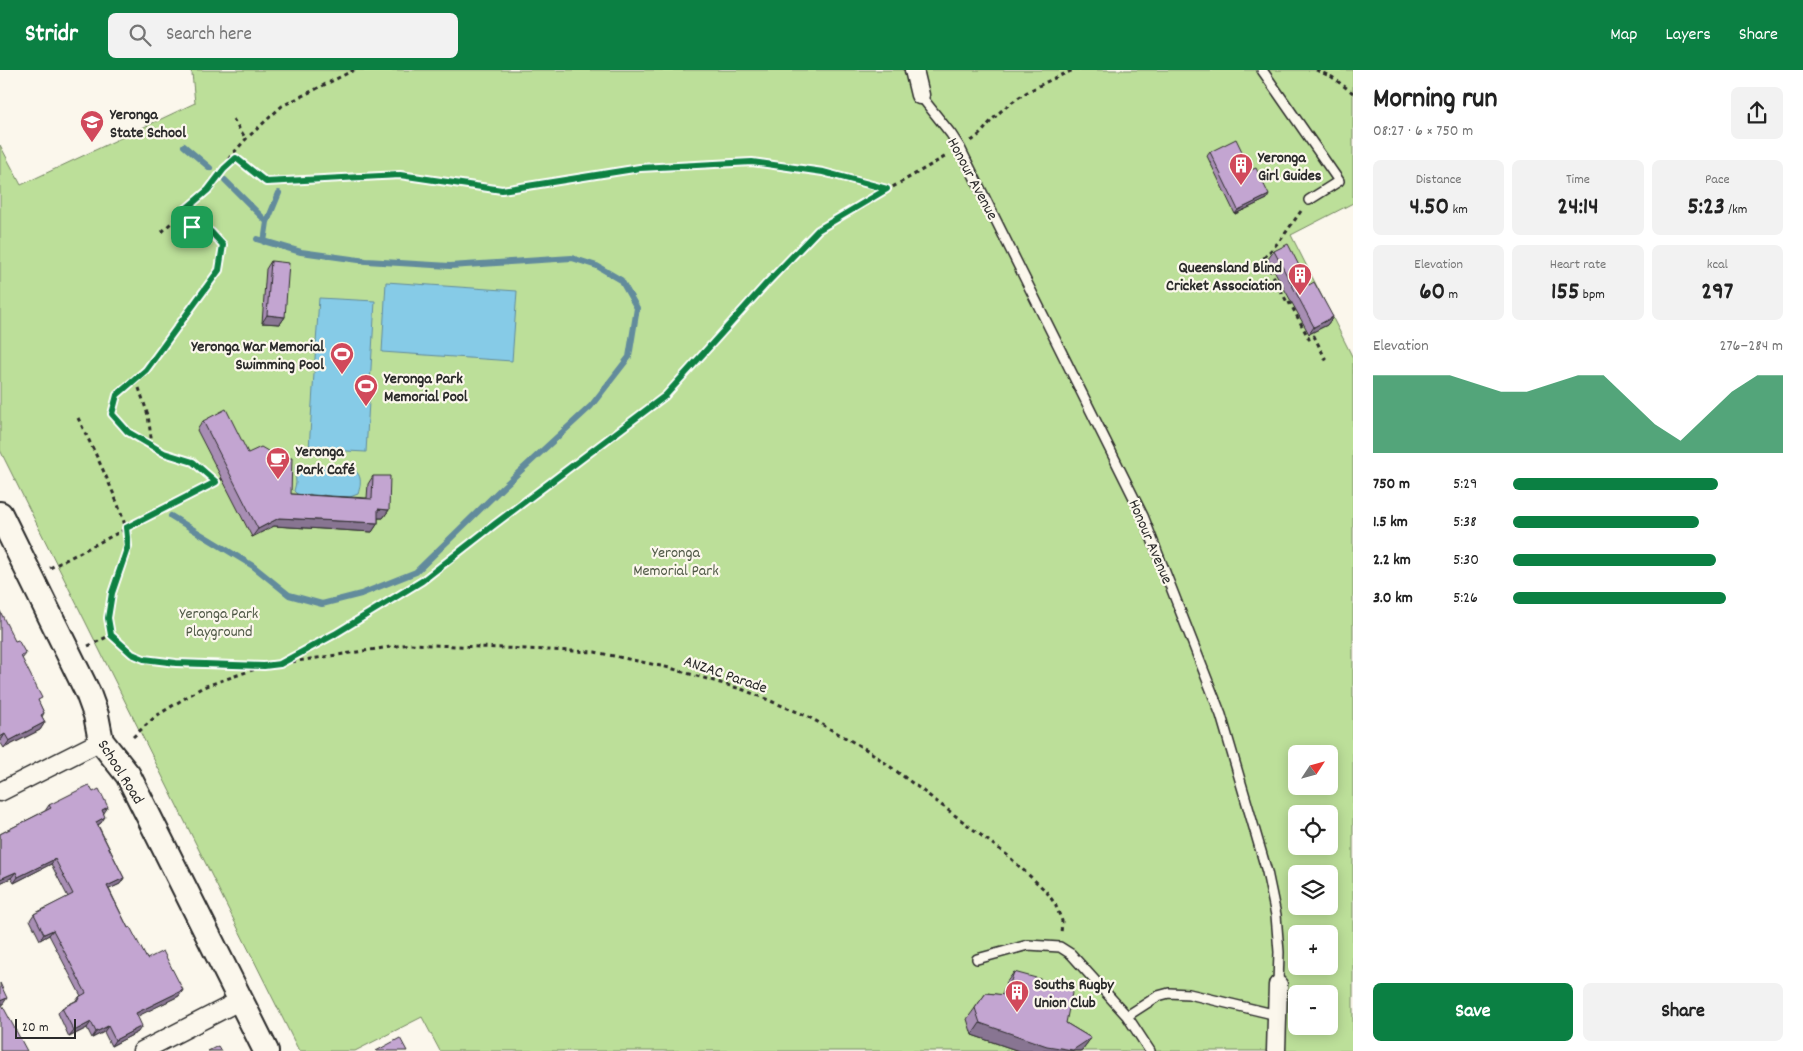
<!DOCTYPE html>
<html lang="en">
<head>
<meta charset="utf-8">
<style>
	:root { --surface:#fff; --page:#f2f2f2; --text:#222; --muted:#767676; --accent:#0b8043 }
	body { margin:0; font-family:Dekko,sans-serif; background:var(--page); color:var(--text); height:100vh; display:flex; flex-direction:column; font-size:19px; white-space:nowrap }
	* { box-sizing:border-box; margin:0 }
	p { font-size:16px; color:var(--muted) }
	.icon { flex:none; width:28px; height:28px; fill:none; stroke:currentColor; stroke-width:2; stroke-linecap:round; stroke-linejoin:round }
	.map { position:relative; flex:1; overflow:hidden }
	.sheet { display:flex; flex-direction:column; background:var(--surface); width:450px }
	.sheet>* { flex:none }
	.needle { width:32px; rotate:54deg }
	.fabs { position:absolute; left:1288px; top:675px; display:grid; gap:10px }
	.fabs a { display:grid; place-items:center; width:50px; height:50px; border-radius:8px; background:var(--surface); box-shadow:0 2px 12px #0003; font-size:25px }
	.scale { position:absolute; left:15px; bottom:12px; width:61px; box-sizing:border-box; padding-left:5px; border:2px solid #2b2b2b; border-top:0; font-size:14px; line-height:18px; white-space:nowrap; color:#2b2b2b; -webkit-text-stroke:4px #fbf7ec; paint-order:stroke }
	.pin { position:absolute; display:grid; place-items:center; width:42px; height:42px; color:#fff; margin:-21px; border-radius:10px; box-shadow:0 2px 8px #0006 }
	.round { display:grid; place-items:center; flex:none; width:52px; height:52px; border-radius:8px; background:var(--page) }
	.overview { display:flex; align-items:center; justify-content:space-between; height:85px; padding:0 20px }
	h1 { font-size:28px; font-weight:700; line-height:38px }
	.metrics { display:grid; grid-template-columns:repeat(3,1fr); gap:8px; height:85px; padding:5px 20px }
	.metrics div { display:grid; align-content:center; border-radius:8px; background:var(--page); text-align:center }
	.metrics b { font-size:25px; font-weight:700 }
	.metrics small { font-size:14px; font-weight:400 }
	.metrics p { font-size:14px }
	.chart { height:140px; padding:10px 20px }
	.chart p { display:flex; justify-content:space-between }
	.chart svg { width:100%; height:90px; margin-top:5px; fill:var(--accent); opacity:.7 }
	.action { display:flex; gap:10px; margin-top:auto; padding:10px 20px }
	.action a { flex:1; height:58px; border-radius:8px; background:var(--accent); color:#fff; font-size:20px; font-weight:700; line-height:58px; text-align:center }
	.action a+a { background:var(--page); color:var(--text) }
	ul { padding:0 20px; list-style:none; font-size:16px }
	li { display:grid; grid-template-columns:80px 60px 1fr; align-items:center; height:38px }
	li i { height:12px; border-radius:6px; background:var(--accent) }
	header { display:flex; align-items:center; gap:30px; box-sizing:border-box; height:70px; padding:0 25px; background:var(--accent); color:#fff }
	header strong { font-size:24px }
	nav { display:flex; gap:28px; margin-inline-start:auto; font-size:18px }
	.search { width:350px; height:45px; background:var(--page); display:flex; align-items:center; gap:12px; box-sizing:border-box; padding:0 18px; border-radius:8px; color:var(--muted); font-size:19px }
	main { display:flex; flex:1; min-height:0 }
	.map>svg:first-child { display:block }
	.green { fill:#bcdf99; stroke:#748562; fill-rule:evenodd }
	.water { fill:#86cbe7; stroke:#628b9c }
	.lines { fill:none; stroke-linecap:round; stroke-linejoin:round }
	.stream { stroke:#628b9c; stroke-width:6 }
	.lane-casing { stroke:#2b2b2b; stroke-width:12 }
	.street-casing { stroke:#2b2b2b; stroke-width:21 }
	.secondary-casing { stroke:#2b2b2b; stroke-width:28 }
	.path { stroke:#2b2b2b; stroke-width:3; stroke-dasharray:4 4; stroke-linecap:butt }
	.lane { stroke:#fbf7ec; stroke-width:9 }
	.street { stroke:#fbf7ec; stroke-width:18 }
	.secondary { stroke:#fbf7ec; stroke-width:24 }
	.wall { fill:#a88eb4; stroke:#2b2b2b }
	.shaded-wall { fill:#887492; stroke:#2b2b2b }
	.building { fill:#c3a5d1; stroke:#2b2b2b }
	.route-casing { stroke:#fff; stroke-width:10 }
	.route { stroke:#0b8043; stroke-width:6 }
	.labels { text-anchor:middle; stroke-width:4.5; stroke-linejoin:round; paint-order:stroke }
	.poi-label { font-size:16px; font-weight:bold; fill:#2b2b2b; stroke:#fbf7ec; text-anchor:start }
	.street-label { font-size:16px; fill:#2b2b2b; stroke:#fbf7ec }
	.park-label { font-size:16px; fill:#4f5846; stroke:#fbf7ec }
</style>
</head>
<body>
<header>
<strong>Stridr</strong>
<div class="search"><svg class="icon" aria-label="search" viewBox="0 0 24 24"><circle cx="10" cy="10" r="6"/><path d="M15 15l6 6"/></svg>Search here</div>
<nav><a>Map</a><a>Layers</a><a>Share</a></nav>
</header>
<main>
<div class="map">
<svg width="1353" height="981" viewBox="0 0 1353 981">
	<rect width="100%" height="100%" fill="#fbf7ec"/>
	<filter id="ink" filterUnits="userSpaceOnUse"><feTurbulence type="fractalNoise" baseFrequency=".02" numOctaves="2"/><feDisplacementMap in="SourceGraphic" scale="10" xChannelSelector="R" yChannelSelector="G"/><feConvolveMatrix kernelMatrix="1 2 1 2 8 2 1 2 1" color-interpolation-filters="sRGB"/></filter>
	<g filter="url(#ink)">
		<path class="green" d="M189 0H1353V133L1291 165 1353 288V981H440L422 947 355 981H299L0 380V75L21 115 195 33 192 3ZM1296 684H1329V716H1296ZM1296 744H1329V776H1296ZM1296 804H1329V836H1296ZM1296 864H1329V896H1296ZM1296 924H1329V956H1296Z"/>
		<path class="water" d="M386 212 517 221 512 291 382 282Z
			M319 228 375 231 366 382 309 379Z
			M298 395 349 397C362 403 362 411 358 424L350 427H330L324 425 315 427 310 424C304 427 299 427 294 421L296 413 295 397Z"/>
		<g class="lines">
			<path class="stream" d="M184 76 210 98
				M225 110 267 152
				M264 172 267 152 279 123
				M171 446 253 496 289 525 322 534 361 524 416 502 503 417 591 336 629 287 637 238 621 210 597 196 572 188 450 196 366 191 301 182 257 169"/>
			<g class="lane-casing">
				<path id="lane" d="M1262 0 1339 111 1309 130
					M920 25 951 64 960 78 1143 446 1221 645 1267 802 1276 845 1279 882 1278 915
					M977 889 1028 875 1060 877 1071 884 1127 946 1150 981
					M1127 946 1158 926 1169 923 1189 924 1277 945"/>
			</g>
			<g class="street-casing">
				<path id="street" d="M914 0 920 25
					M0 722 101 671
					M142 981 241 930
					M1276 981 1278 915"/>
			</g>
			<g class="secondary-casing">
				<path id="secondary" d="M0 444 88 623 96 645 101 671 128 705 266 981"/>
			</g>
			<path class="path" d="M1316 0 1332 7 1353 23
				M233 49 246 69
				M971 71C985 62 985 56 996 46 1017 25 1046 11 1074 0
				M225 96 230 87 246 69 282 36 354 0
				M1301 141 1282 168 1264 188 1288 234 1290 233 1309 269 1314 266 1328 294
				M181 143 192 157 211 162 223 175 219 200 146 300 117 325 111 344 128 362 164 383 193 392 216 412
				M162 162C176 147 192 135 206 121 217 111 224 99 236 88L266 112 401 105 502 120 640 98 751 92 823 102 887 119
				M139 318 148 345 152 375
				M78 348C90 373 131 452 128 476 127 483 123 491 121 498 113 522 107 539 111 565
				M50 498 222 409
				M111 565 131 584 144 589 177 593 264 596 280 594 335 564 422 511 665 326 766 214 818 160 948 85
				M88 576 111 565
				M284 593 410 574 595 582 670 598 744 620 807 646 869 681 919 718 1007 785 1046 821 1055 834 1062 851 1061 864
				M133 667 156 646 203 617 261 597"/>
			<use href="#lane" class="lane"/>
			<use href="#street" class="street"/>
			<use href="#secondary" class="secondary"/>
		</g>
		<path class="wall" d="M1210 82 1251 100 1267 129 1235 144 1207 86Z
			M1274 181 1309 215 1333 247 1327 255 1309 264 1268 189Z
			M271 191 285 247 280 254 262 253 266 199Z
			M203 351 248 383 291 424 367 428 368 414 373 406 389 440 383 448H378V453L372 462 274 456 252 467 197 360Z
			M15 571 26 584 22 589 39 633 44 643 42 647 45 652 40 660 4 678 0 672Z
			M49 735 104 743 101 753 98 755 124 808 120 814 109 819 128 858 147 889 183 920 179 926 137 946 138 962 111 976 104 962 92 968 87 958 69 967 58 943 62 938 77 930 79 927 81 926 49 865 40 870 30 850 34 844 68 827 51 794 14 813 11 808 0 813V764L45 741Z
			M1014 902 1066 953 1091 968 1082 980 1080 981H1019L972 965 967 949 986 923 1002 925 1006 913Z"/>
		<path class="shaded-wall" d="M1269 125 1267 129 1235 144 1238 140Z
			M267 245 285 247 280 254 262 253Z
			M1333 247 1327 255 1309 264 1314 257Z
			M378 439 389 440 383 448H373Z
			M279 448 378 453 372 462 274 456 252 467 258 459Z
			M45 652 40 660 4 678 9 671Z
			M5 664 0 672V667Z
			M108 737 104 743 98 746 102 740Z
			M105 747 101 753 92 758 96 752Z
			M55 789 51 794 14 813 18 807Z
			M16 802 11 808 0 813V809Z
			M124 808 120 814 103 822 107 816Z
			M53 860 49 865 40 870 44 864Z
			M183 920 179 926 132 949 136 943Z
			M7 928 3 934 0 935V931Z
			M91 952 87 958 69 967 74 961Z
			M980 953 1091 968 1082 980 1080 981H1019L972 965Z
			M108 956 104 962 92 968 96 962Z
			M142 956 138 962 111 976 115 970Z"/>
		<path class="building" d="M1236 69 1251 100 1256 98 1269 125 1238 140 1210 82Z
			M1288 174 1309 215 1314 212 1333 247 1314 257 1274 181Z
			M271 191 289 193 285 247 267 245Z
			M226 339 248 383 261 377 280 388H292L291 424 372 429 373 406H390L389 440 378 439V453L279 448 258 459 203 351Z
			M0 541 15 571 18 570 26 584 21 586 42 628 38 630 44 643 41 645 45 652 9 671 5 664 0 667Z
			M89 715 93 722 99 719 108 737 102 740 105 747 96 752 124 808 107 816 128 858 130 857 147 889 163 881 183 920 136 943 142 956 115 970 108 956 96 962 91 952 74 961 62 938 80 929 79 927 86 923 53 860 44 864 34 844 73 824 55 789 18 807 16 802 0 809V764L51 738 49 735Z
			M1014 902 1073 918 1066 953 1091 968 1073 980 1047 976 980 953 975 938 986 923 1006 925Z
			M0 913 7 928 0 931 27 981H0Z
			M400 968 407 981H376Z
			M218 976 221 981H208Z"/>
	</g>
	<g class="lines" filter="url(#ink)">
		<g class="route-casing">
			<path id="route" d="M236 88 266 112 400 105 502 120 640 98 752 92 823 102 887 119 818 160 766 214 665 326 495 454 422 511 335 564 280 594 264 596 176 593 144 589 132 584 111 565 108 548 112 523 128 476 126 458 216 412 193 392 164 383 128 362 112 344 117 325 146 300 219 200 223 175 211 162 192 157 181 143 208 120 224 99Z"/>
		</g>
		<use href="#route" class="route"/>
	</g>
	<defs>
		<g id="school-pin" transform="scale(1.25)"><path d="M0 17L-7.5 6A9.5 9.5 0 1 1 7.5 6Z" fill="#d1495b" stroke="#fbf7ec"/><path d="M0-5L7-2L0 1L-7-2ZM-4 1L0 2.5L4 1V4Q0 6-4 4Z" fill="#fff"/></g>
		<g id="building-pin" transform="scale(1.25)"><path d="M0 17L-7.5 6A9.5 9.5 0 1 1 7.5 6Z" fill="#d1495b" stroke="#fbf7ec"/><path d="M-4-6H4V6H1V3H-1V6H-4ZM-2.5-4.3h1.7v1.8h-1.7ZM.8-4.3h1.7v1.8H.8ZM-2.5-1h1.7V.8h-1.7ZM.8-1h1.7V.8H.8Z" fill="#fff"/></g>
		<g id="stadium-pin" transform="scale(1.25)"><path d="M0 17L-7.5 6A9.5 9.5 0 1 1 7.5 6Z" fill="#d1495b" stroke="#fbf7ec"/><path d="M0-5a6.5 5 0 1 0 0 10a6.5 5 0 1 0 0-10ZM-3.5-1.8h7v3.6h-7Z" fill="#fff"/></g>
		<g id="cafe-pin" transform="scale(1.25)"><path d="M0 17L-7.5 6A9.5 9.5 0 1 1 7.5 6Z" fill="#d1495b" stroke="#fbf7ec"/><path d="M-5.5-4.5H6V0H3Q3 3.5 0 3.5H-2.5Q-5.5 3.5-5.5 0ZM3-3.2v2h1.7v-2ZM-6 4.5H4V6H-6Z" fill="#fff"/></g>
	</defs>
	<g fill-rule="evenodd">
		<use href="#school-pin" x="92" y="52"/>
		<use href="#building-pin" x="1241" y="95"/>
		<use href="#building-pin" x="1300" y="205"/>
		<use href="#stadium-pin" x="342" y="284"/>
		<use href="#stadium-pin" x="366" y="316"/>
		<use href="#cafe-pin" x="278" y="389"/>
		<use href="#building-pin" x="1017" y="922"/>
	</g>
	<g class="labels">
		<g class="poi-label">
			<text x="110" y="49">Yeronga<tspan x="110" dy="18">State School</tspan></text>
			<text x="1258" y="92">Yeronga<tspan x="1258" dy="18">Girl Guides</tspan></text>
			<text x="1282" y="202" text-anchor="end">Queensland Blind<tspan x="1282" dy="18">Cricket Association</tspan></text>
			<text x="324" y="281" text-anchor="end">Yeronga War Memorial<tspan x="324" dy="18">Swimming Pool</tspan></text>
			<text x="384" y="313">Yeronga Park<tspan x="384" dy="18">Memorial Pool</tspan></text>
			<text x="296" y="386">Yeronga<tspan x="296" dy="18">Park Café</tspan></text>
			<text x="1034" y="919">Souths Rugby<tspan x="1034" dy="18">Union Club</tspan></text>
		</g>
		<g class="street-label">
			<text transform="translate(974 108) rotate(62)" y="6">Honour Avenue</text>
			<text transform="translate(1152 471) rotate(67)" y="6">Honour Avenue</text>
			<text transform="translate(726 603) rotate(19)" y="6">ANZAC Parade</text>
			<text transform="translate(122 701) rotate(58)" y="6">School Road</text>
		</g>
		<g class="park-label">
			<text x="676" y="487">Yeronga<tspan x="676" dy="18">Memorial Park</tspan></text>
			<text x="219" y="548">Yeronga Park<tspan x="219" dy="18">Playground</tspan></text>
		</g>
	</g>
</svg>
<div class="fabs">
<a><svg class="needle" viewBox="-14 -14 28 28"><path d="M0-13l5 13h-10z" fill="#e53935"/><path d="M0 13l5-13h-10z" fill="#767676"/></svg></a>
<a><svg class="icon" aria-label="locate" viewBox="0 0 24 24"><circle cx="12" cy="12" r="6"/><path d="M12 2v4M12 18v4M2 12h4M18 12h4"/></svg></a>
<a><svg class="icon" aria-label="layers" viewBox="0 0 24 24"><path d="M12 4l9 5-9 5-9-5zM3 14l9 5 9-5"/></svg></a>
<a>+</a>
<a>−</a>
</div>
<div class="scale">20 m</div>
<div class="pin" style="left:192px;top:157px;background:#1e9e55"><svg class="icon" aria-label="arrive" viewBox="0 0 24 24"><path d="M6 21V4h12l-3 4 3 4H6"/></svg></div>
</div>
<section class="sheet">
<div class="overview"><div><h1>Morning run</h1><p>08:27 · 6 × 750 m</p></div><a class="round"><svg class="icon" aria-label="share" viewBox="0 0 24 24"><path d="M12 15V3M7 8l5-5 5 5M5 13v7h14v-7"/></svg></a></div>
<div class="metrics">
<div><p>Distance</p><b>4.50<small> km</small></b></div>
<div><p>Time</p><b>24:14</b></div>
<div><p>Pace</p><b>5:23<small> /km</small></b></div>
</div>
<div class="metrics">
<div><p>Elevation</p><b>60<small> m</small></b></div>
<div><p>Heart rate</p><b>155<small> bpm</small></b></div>
<div><p>kcal</p><b>297</b></div>
</div>
<div class="chart"><p><span>Elevation</span>276–284 m</p>
<svg viewBox="0 0 160 44" preserveAspectRatio="none"><path d="M0 44V6L10 6L20 6L30 6L40 10L50 14L60 14L70 10L80 6L90 6L100 18L110 30L120 38L130 26L140 14L150 6L160 6V44z"/></svg>
</div>
<ul>
<li><b>750 m</b>5:29<i style="width:76%"></i></li>
<li><b>1.5 km</b>5:38<i style="width:69%"></i></li>
<li><b>2.2 km</b>5:30<i style="width:75%"></i></li>
<li><b>3.0 km</b>5:26<i style="width:79%"></i></li>
</ul>
<div class="action"><a>Save</a><a>Share</a></div>
</section>
</main>
</body>
</html>
